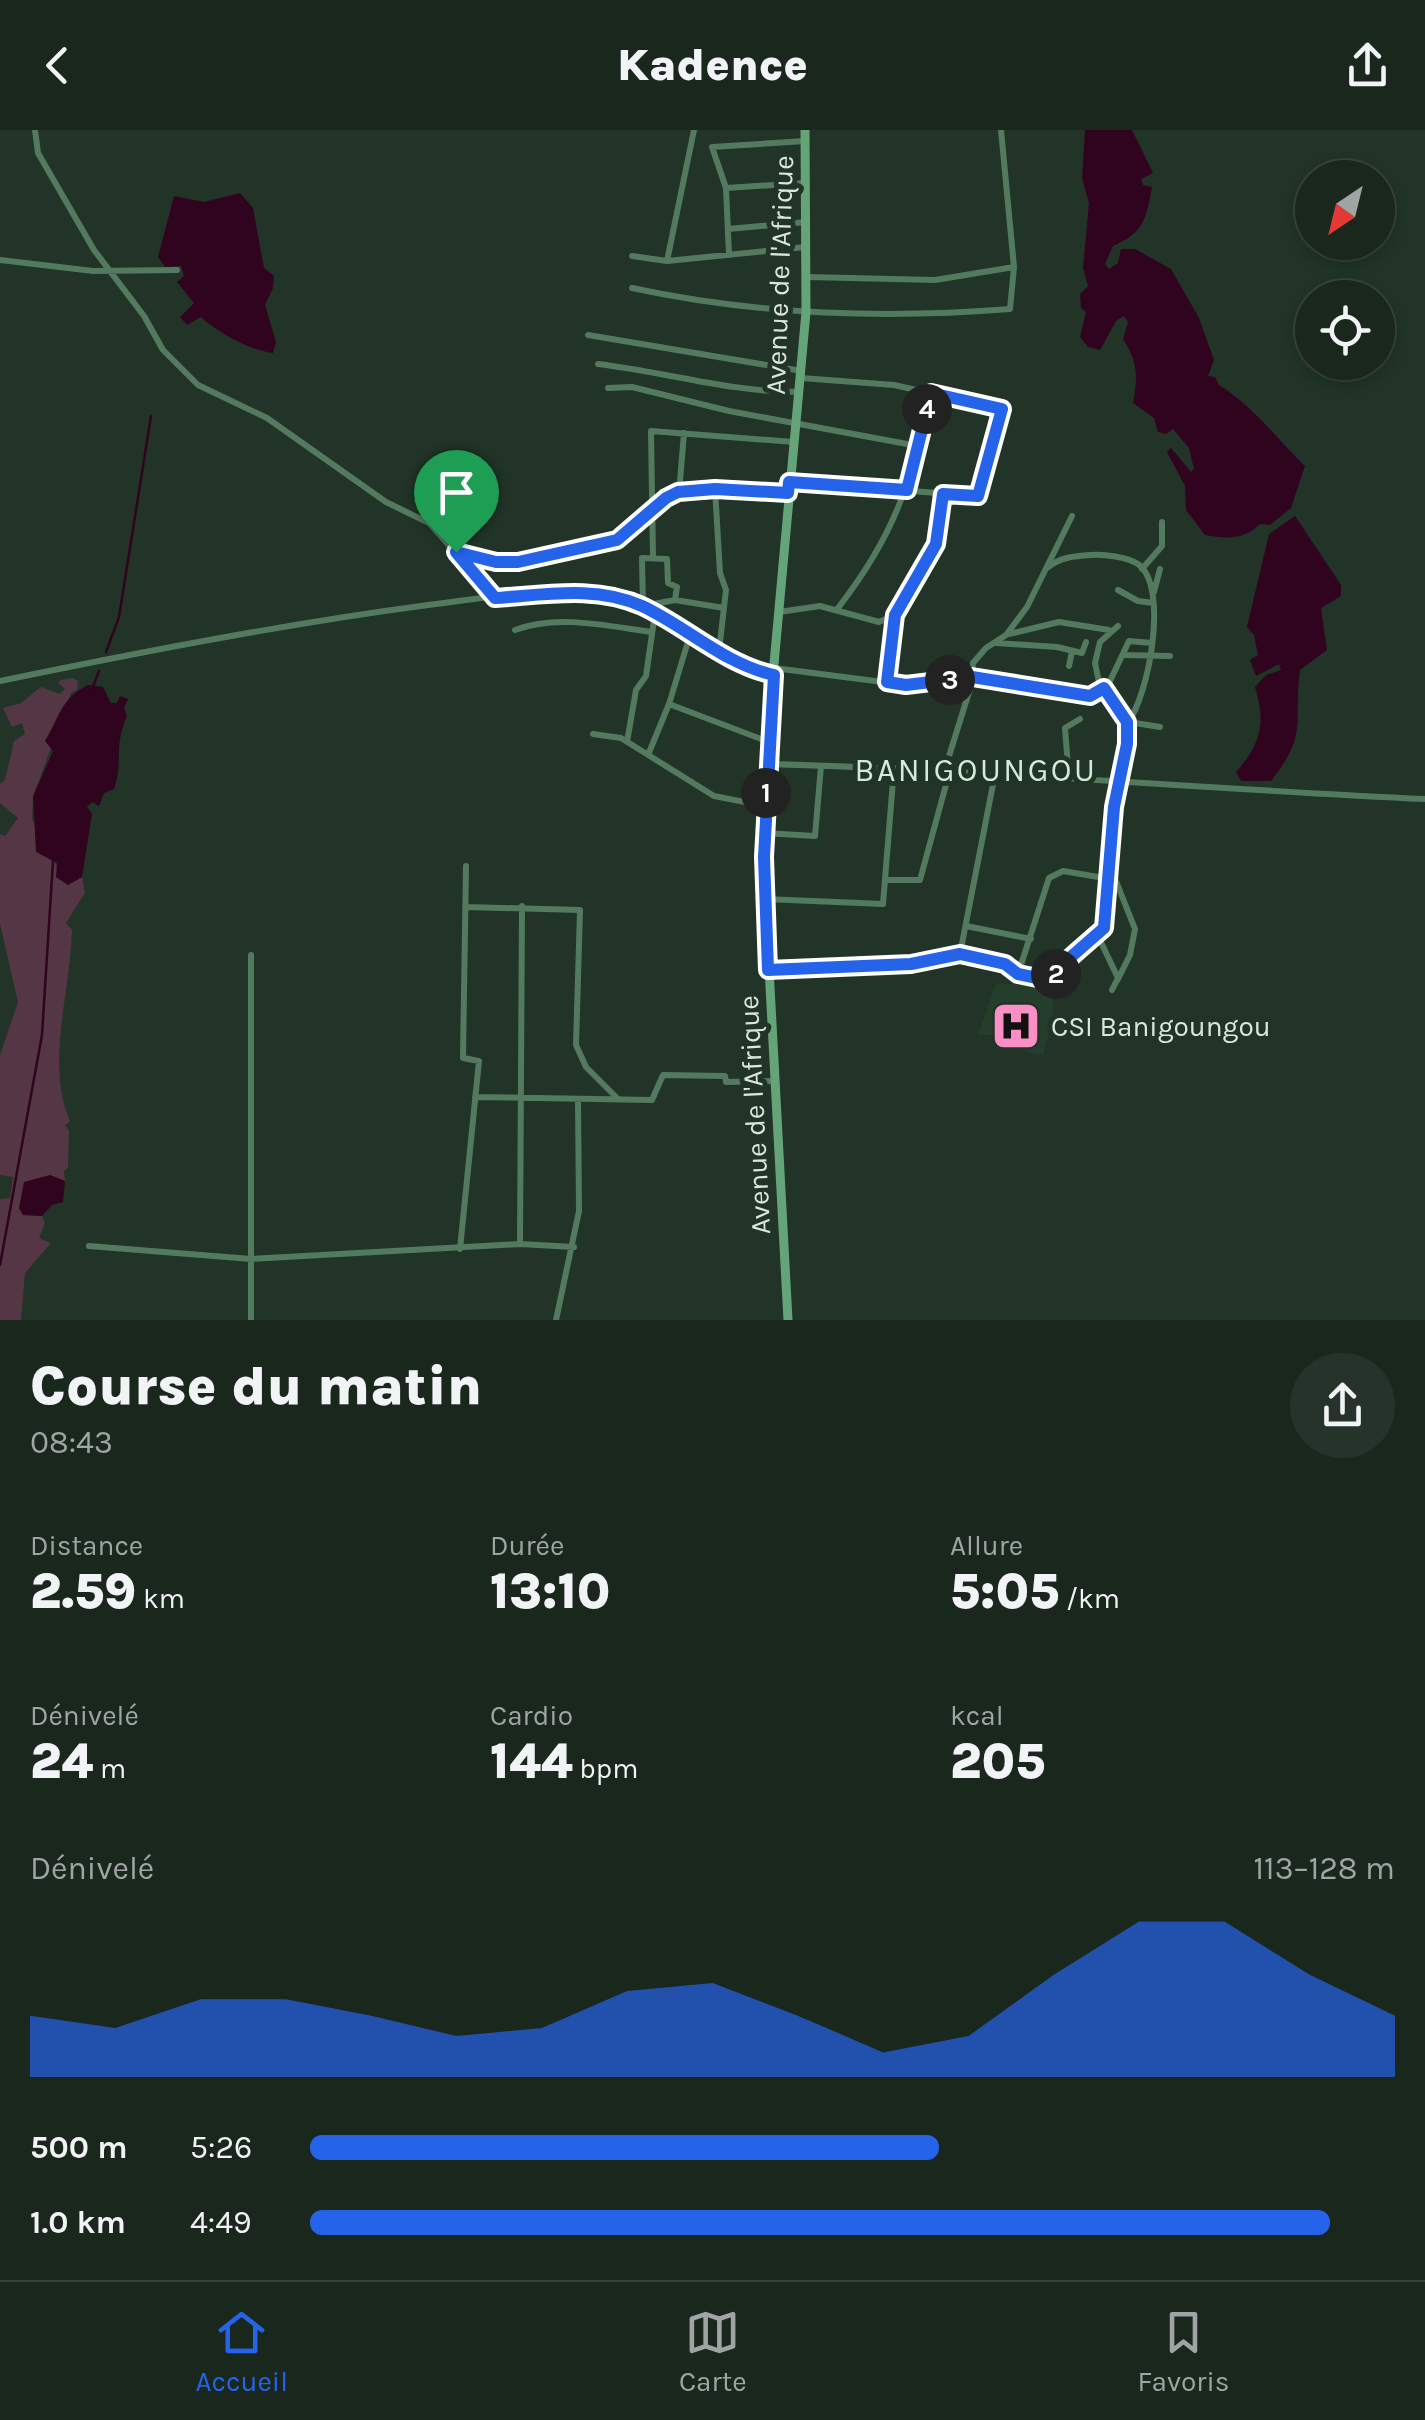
<!DOCTYPE html>
<html lang="fr">
<head>
<meta charset="utf-8">
<style>
	:root { --surface:#19271d; --page:#26332a; --text:#f1f3f6; --muted:#9fa5a4; --line:#37443b; --accent:#2563eb }
	body { margin:0; font-family:Karla,sans-serif; background:var(--page); color:var(--text); height:100vh; display:flex; flex-direction:column; font-size:38px; white-space:nowrap }
	* { box-sizing:border-box; margin:0 }
	p { font-size:32px; color:var(--muted) }
	.icon { flex:none; width:55px; height:55px; fill:none; stroke:currentColor; stroke-width:2; stroke-linecap:round; stroke-linejoin:round }
	.map { position:relative; height:1190px; overflow:hidden }
	.side { display:flex; flex-direction:column; background:var(--surface); flex:1 }
	.side>* { flex:none }
	.needle { width:65px; rotate:215deg }
	.tools { position:absolute; left:1295px; top:30px; display:grid; gap:20px }
	.tools a { display:grid; place-items:center; width:100px; height:100px; border-radius:50%; background:var(--surface); box-shadow:0 5px 15px #0003,0 0 0 2px var(--line); font-size:50px }
	.pin { position:absolute; display:grid; place-items:center; width:85px; height:85px; color:#fff; margin:-102px -42px; border-radius:50% 50% 50% 0; rotate:-45deg; box-shadow:0 0 10px #0007 }
	.pin .icon { rotate:45deg }
	.km { position:absolute; width:50px; height:50px; margin:-25px; border-radius:50%; background:#222; color:#fff; font-size:28px; line-height:50px; text-align:center }
	.round { display:grid; place-items:center; flex:none; width:105px; height:105px; border-radius:52px; background:var(--page) }
	.summary { display:flex; align-items:center; justify-content:space-between; height:170px; padding:0 30px }
	h1 { font-size:55px; font-weight:800; line-height:75px }
	.metrics { display:grid; grid-template-columns:repeat(3,1fr); gap:15px; height:170px; padding:10px 30px }
	.metrics div { display:grid; align-content:center }
	.metrics b { font-size:50px; font-weight:800 }
	.metrics small { font-size:28px; font-weight:400 }
	.metrics p { font-size:28px }
	.chart { height:280px; padding:20px 30px }
	.chart p { display:flex; justify-content:space-between }
	.chart svg { width:100%; height:180px; margin-top:10px; fill:var(--accent); opacity:.7 }
	ul { padding:0 30px; list-style:none; font-size:32px }
	li { display:grid; grid-template-columns:160px 120px 1fr; align-items:center; height:75px }
	li i { height:25px; border-radius:12px; background:var(--accent) }
	header { display:flex; justify-content:space-between; align-items:center; height:130px; padding:0 30px; background:var(--surface); font-size:45px; font-weight:800 }
	.dock { display:flex; justify-content:space-around; align-items:center; height:140px; border-top:2px solid var(--line); background:var(--surface); font-size:28px; color:var(--muted) }
	.dock a { display:grid; justify-items:center; gap:5px }
	.dock .current { color:var(--accent) }
	.map>svg:first-child { display:block }
	.built { fill:#253e2c }
	.green { fill:#543645 }
	.water { fill:#30041e }
	.lines { fill:none; stroke-linecap:round; stroke-linejoin:round }
	.stream { stroke:#30041e; stroke-width:2.5 }
	.minor { stroke:#537a5e; stroke-width:6 }
	.secondary { stroke:#64a478; stroke-width:9 }
	.route-casing { stroke:#fff; stroke-width:20 }
	.route { stroke:#2563eb; stroke-width:12 }
	.labels { text-anchor:middle; stroke-width:10; stroke-linejoin:round; paint-order:stroke }
	.street-label { font-size:28px; fill:#dbe7de; stroke:#213427 }
	.poi-label { font-size:28px; fill:#dbe7de; stroke:#213427; text-anchor:start }
	.quarter-label { font-size:32px; letter-spacing:2.5px; fill:#d4ebd9; stroke:#213427 }
</style>
</head>
<body>
<header><svg class="icon" aria-label="back" viewBox="0 0 24 24"><path d="M15 5l-7 7 7 7"/></svg>Kadence<svg class="icon" aria-label="share" viewBox="0 0 24 24"><path d="M12 15V3M7 8l5-5 5 5M5 13v7h14v-7"/></svg></header>
<div class="map">
<svg width="1425" height="1190" viewBox="0 0 1425 1190">
	<rect width="100%" height="100%" fill="#213427"/>
	<path class="built" d="M996 853 1052 857 1053 887 1043 925 1031 924 998 905H978Z"/>
	<path class="green" d="M73 548 78 551 77 560 71 563 33 667 32 689 67 755 82 747 85 763 66 793 72 800C71 861 45 934 70 991L65 996 69 1000 68 1038 64 1041 65 1051 50 1045 23 1085 42 1086 45 1093 39 1108 51 1113 25 1143 21 1190H0V1069L10 1068 13 1047 0 1045V925L18 872 0 794V704L5 706 18 688 0 673V654L5 650 14 611 25 604 22 593 12 597 3 578 21 573 41 557 60 564 65 559 58 553 60 550Z"/>
	<path class="water" d="M1085 0H1132L1153 43 1141 49 1143 55 1152 57C1146 89 1144 103 1113 116L1105 134 1109 139 1118 133 1121 119H1135L1171 139 1199 188 1214 230 1208 246 1215 247 1219 255C1254 277 1275 307 1305 336L1291 378 1270 395 1260 394C1243 410 1228 409 1205 405L1186 380 1185 356 1167 322 1171 318 1191 342 1194 339 1189 318 1173 299 1166 304 1158 302 1154 288 1133 273C1138 246 1138 232 1123 209L1128 192 1124 186 1116 191 1100 220 1088 217 1080 207 1086 182 1081 178 1080 164 1088 156 1083 138 1089 73 1082 48Z
		M240 63 253 78 264 138 274 146 273 158 265 175 276 212 273 223C252 221 216 202 201 187L187 195 180 187 194 173 177 152 184 146 181 136 165 137 158 127 174 66 204 72Z
		M1295 386 1341 455V466L1321 478 1327 520 1300 540C1293 594 1309 603 1271 651H1241L1236 642C1261 614 1266 593 1255 557L1266 545 1281 540 1279 534 1256 546 1250 530 1258 525 1254 505 1247 497 1269 404Z
		M88 555 103 557 111 573H117L120 566 128 569 124 578 127 586C113 618 124 630 114 659L104 663 99 676 92 672 87 677 92 684 82 747 68 755 56 747 57 733 36 722 33 666 53 621 45 611C59 588 61 568 88 555Z
		M50 1045 65 1051 63 1072 52 1075 42 1086 23 1085 19 1078 24 1052Z"/>
	<g class="lines">
		<path class="stream" d="M106 522 119 487 151 286
			M92 559 99 541
			M0 1135 42 905 53 731"/>
		<path class="minor" d="M35 0 38 23 94 120 144 186 163 220 198 255 267 288 386 372 429 393 494 466
			M726 58 805 53
			M728 99 806 92
			M729 125 726 58 712 17 805 11
			M632 126 667 131 805 117
			M0 130 93 141 177 140
			M667 131 694 0
			M807 147 935 150 1014 137
			M632 158C757 185 883 189 1010 179L1014 137 1001 0
			M588 205 802 241
			M598 234C665 242 731 262 798 262
			M608 258 632 257 729 281 918 316
			M789 352 978 366 1002 279 894 255 801 248
			M715 359 720 443 726 460 719 521
			M679 363 684 303
			M456 422 496 432H518L617 410 666 368 679 363 715 359 788 363
			M653 428 651 301 794 312
			M1047 438C1060 427 1075 426 1091 425 1104 424 1127 427 1138 434 1170 457 1148 567 1128 592
			M1142 439 1162 416V392
			M1118 460 1138 471 1153 473
			M1154 462 1160 439
			M675 470 677 457 668 453 667 429 642 428 643 476 675 470 724 478
			M838 478C897 402 909 355 931 263
			M779 482 820 476 879 492 895 485 937 414 943 363
			M515 500C558 484 607 496 652 502
			M1009 504 1059 492 1109 500
			M996 513 1057 517 1082 523 1086 512
			M1125 525 1170 526
			M1069 536 1072 521
			M774 538 906 555 971 547 1091 566 1110 551 1129 511 1152 513
			M0 551C141 522 285 494 428 475 479 469 544 457 595 462 662 469 709 531 773 545
			M887 552 895 485
			M669 574 769 612
			M1129 592 1160 597
			M593 604 621 608 714 666 765 676
			M627 612 636 560 646 546 655 483
			M648 625 669 574 690 505
			M768 634C987 640 1206 659 1425 669
			M945 639 970 559 973 533 986 518 1006 505 1027 477 1072 386
			M1069 649 1065 598 1080 589
			M764 703 815 706 821 636
			M1112 741 1135 799 1130 825 1117 851
			M885 750H920L950 640
			M765 769 883 774 894 638
			M466 777 580 780 576 915 586 937 617 968
			M966 796 1031 809
			M1098 806 1118 848 1112 860
			M960 824 995 644
			M251 825V1190
			M769 840 911 834 960 824 1005 834 1018 844 1052 851C1064 827 1091 818 1104 798L1114 677 1127 613V592L1099 552 1095 533 1100 512 1118 496
			M1018 844 1049 748 1063 741 1110 749
			M475 967 652 970 663 945 725 946 726 952 775 951
			M520 1114 522 776
			M89 1116 251 1129 520 1114 574 1117
			M460 1119 479 931 463 928 466 736
			M556 1190 579 1081 578 969"/>
		<path class="secondary" d="M788 1190 763 727 773 545 806 182 805 0"/>
	</g>
	<g class="lines">
		<g class="route-casing">
			<path id="route" d="M931 263 1002 279 978 366 943 364 936 414 895 485 887 552 906 555 972 547 1090 566 1104 558 1127 592V614L1114 677 1104 798 1072 826 1052 851 1018 844 1005 834 960 824 911 834 768 840 764 727 774 545C724 534 687 497 642 476 596 455 544 465 495 468L456 422 496 432H518L617 410 666 368 678 362 715 359 788 363 789 352 907 360Z"/>
		</g>
		<use href="#route" class="route"/>
	</g>
	<defs>
		<g id="hospital-square" transform="scale(2.5)"><rect x="-9" y="-9" width="18" height="18" rx="4" fill="#fa8fc6" stroke="#213427"/><path d="M-5-5h3v3.5h4V-5h3V5h-3V1.5h-4V5h-3Z" fill="#111"/></g>
	</defs>
	<g fill-rule="evenodd">
		<use href="#hospital-square" x="1016" y="896"/>
	</g>
	<g class="labels">
		<g class="street-label">
			<text transform="translate(779 145) rotate(-88)" y="10">Avenue de l'Afrique</text>
			<text transform="translate(754 985) rotate(-93)" y="10">Avenue de l'Afrique</text>
		</g>
		<g class="poi-label">
			<text x="1051" y="906">CSI Banigoungou</text>
		</g>
		<g class="quarter-label">
			<text x="976" y="651">BANIGOUNGOU</text>
		</g>
	</g>
</svg>
<div class="tools">
<a><svg class="needle" viewBox="-14 -14 28 28"><path d="M0-13l5 13h-10z" fill="#e53935"/><path d="M0 13l5-13h-10z" fill="#9fa5a4"/></svg></a>
<a><svg class="icon" aria-label="locate" viewBox="0 0 24 24"><circle cx="12" cy="12" r="6"/><path d="M12 2v4M12 18v4M2 12h4M18 12h4"/></svg></a>
</div>
<div class="pin" style="left:456px;top:422px;background:#1e9e55"><svg class="icon" aria-label="arrive" viewBox="0 0 24 24"><path d="M6 21V4h12l-3 4 3 4H6"/></svg></div>
<b class="km" style="left:766px;top:663px">1</b>
<b class="km" style="left:1056px;top:844px">2</b>
<b class="km" style="left:950px;top:550px">3</b>
<b class="km" style="left:927px;top:279px">4</b>
</div>
<section class="side">
<div class="summary"><div><h1>Course du matin</h1><p>08:43</p></div><a class="round"><svg class="icon" aria-label="share" viewBox="0 0 24 24"><path d="M12 15V3M7 8l5-5 5 5M5 13v7h14v-7"/></svg></a></div>
<div class="metrics">
<div><p>Distance</p><b>2.59<small> km</small></b></div>
<div><p>Durée</p><b>13:10</b></div>
<div><p>Allure</p><b>5:05<small> /km</small></b></div>
</div>
<div class="metrics">
<div><p>Dénivelé</p><b>24<small> m</small></b></div>
<div><p>Cardio</p><b>144<small> bpm</small></b></div>
<div><p>kcal</p><b>205</b></div>
</div>
<div class="chart"><p><span>Dénivelé</span>113–128 m</p>
<svg viewBox="0 0 160 44" preserveAspectRatio="none"><path d="M0 44V29L10 32L20 25L30 25L40 29L50 34L60 32L70 23L80 21L90 29L100 38L110 34L120 19L130 6L140 6L150 19L160 29V44z"/></svg>
</div>
<ul>
<li><b>500 m</b>5:26<i style="width:58%"></i></li>
<li><b>1.0 km</b>4:49<i style="width:94%"></i></li>
</ul>
</section>
<nav class="dock">
<a class="current"><svg class="icon" aria-label="home" viewBox="0 0 24 24"><path d="M3 11l9-7 9 7M6 9v11h12V9"/></svg>Accueil</a>
<a><svg class="icon" aria-label="map" viewBox="0 0 24 24"><path d="M3 6l6-2 6 2 6-2v14l-6 2-6-2-6 2zM9 4v14M15 6v14"/></svg>Carte</a>
<a><svg class="icon" aria-label="saved" viewBox="0 0 24 24"><path d="M7 4h10v16l-5-4-5 4z"/></svg>Favoris</a>
</nav>
</body>
</html>
